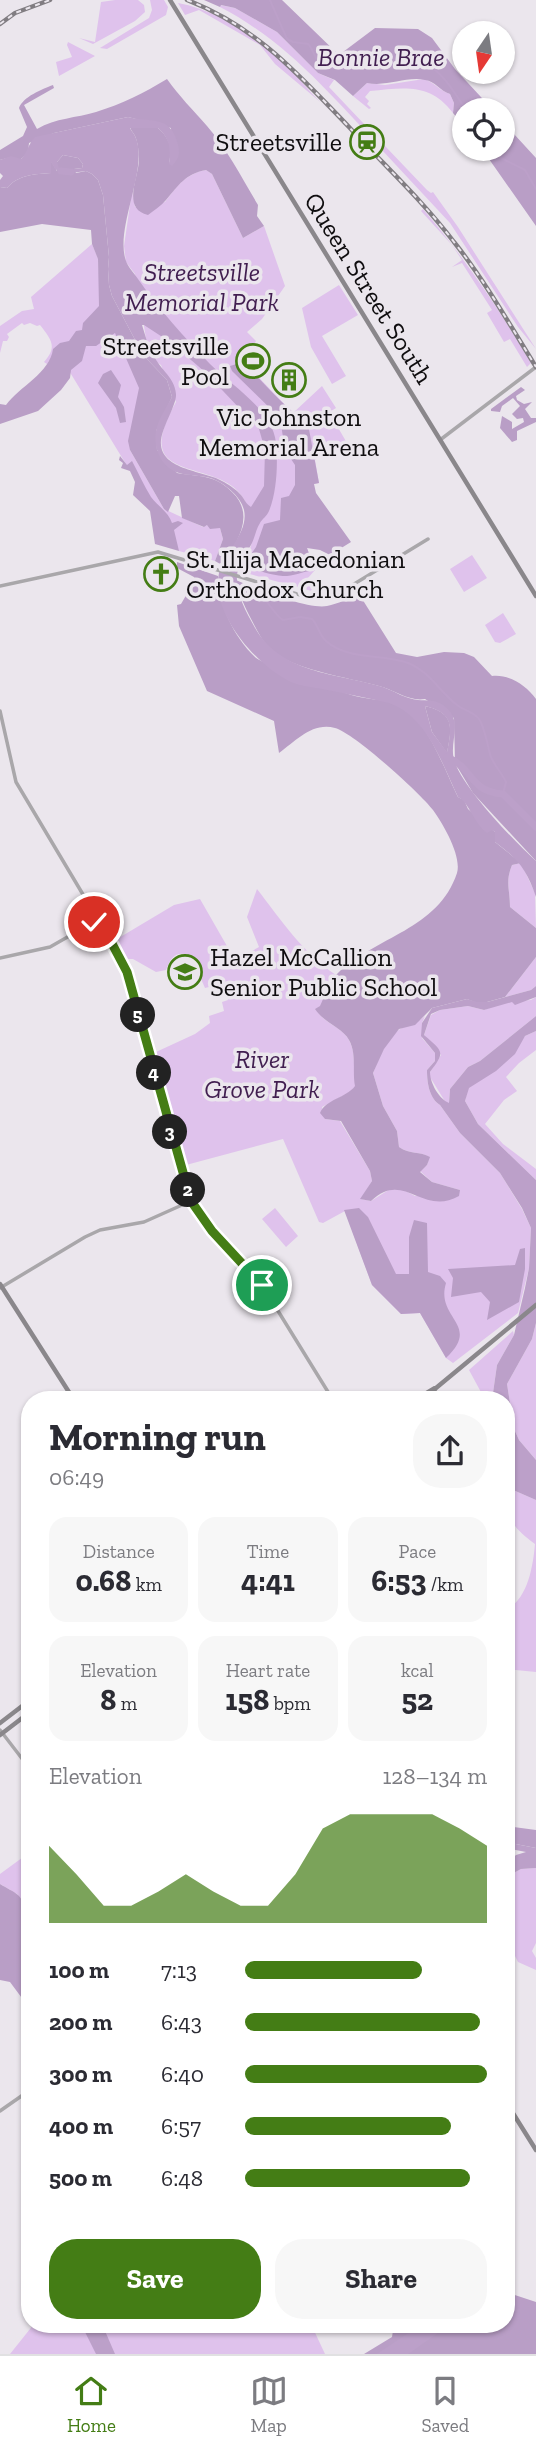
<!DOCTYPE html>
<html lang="en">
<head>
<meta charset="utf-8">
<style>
	:root { --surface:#fff; --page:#f7f7f7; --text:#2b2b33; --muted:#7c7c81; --line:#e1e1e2; --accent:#447d15 }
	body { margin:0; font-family:"Zilla Slab",serif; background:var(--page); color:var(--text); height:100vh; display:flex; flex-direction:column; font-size:26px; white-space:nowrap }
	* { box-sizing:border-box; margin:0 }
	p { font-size:23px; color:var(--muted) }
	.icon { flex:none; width:38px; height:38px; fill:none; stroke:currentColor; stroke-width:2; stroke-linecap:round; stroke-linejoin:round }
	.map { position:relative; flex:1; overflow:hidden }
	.drawer { position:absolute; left:21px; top:1391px; width:494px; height:942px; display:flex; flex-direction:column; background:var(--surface); border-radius:28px; box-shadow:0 2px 5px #0004 }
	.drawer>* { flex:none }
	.needle { width:46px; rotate:193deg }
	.fabs { position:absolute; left:452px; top:21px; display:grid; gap:14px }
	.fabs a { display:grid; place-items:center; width:63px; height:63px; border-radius:50%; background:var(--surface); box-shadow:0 2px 5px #0004; font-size:35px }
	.pin { position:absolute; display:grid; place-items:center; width:60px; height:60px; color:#fff; margin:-30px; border:4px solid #fff; border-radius:50%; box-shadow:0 2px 7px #0007 }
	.km { position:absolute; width:35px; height:35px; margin:-18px; border-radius:50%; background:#222; color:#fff; font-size:19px; line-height:35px; text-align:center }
	.round { display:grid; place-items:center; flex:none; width:74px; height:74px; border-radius:28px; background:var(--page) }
	.summary { display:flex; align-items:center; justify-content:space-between; height:119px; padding:0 28px }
	h1 { font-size:38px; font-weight:700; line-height:52px }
	.figures { display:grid; grid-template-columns:repeat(3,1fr); gap:10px; height:119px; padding:7px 28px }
	.figures div { display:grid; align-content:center; border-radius:18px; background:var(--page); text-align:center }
	.figures b { font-size:30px; font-weight:700 }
	.figures small { font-size:19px; font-weight:400 }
	.figures p { font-size:19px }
	.chart { height:196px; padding:14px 28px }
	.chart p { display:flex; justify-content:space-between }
	.chart svg { width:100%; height:126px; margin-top:7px; fill:var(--accent); opacity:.7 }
	.action { display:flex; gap:14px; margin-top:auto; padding:14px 28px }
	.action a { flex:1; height:80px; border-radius:28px; background:var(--accent); color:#fff; font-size:28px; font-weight:700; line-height:80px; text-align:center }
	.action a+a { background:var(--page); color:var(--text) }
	ul { padding:0 28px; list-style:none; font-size:23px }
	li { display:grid; grid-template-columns:112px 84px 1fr; align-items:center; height:52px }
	li i { height:18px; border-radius:9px; background:var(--accent) }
	.dock { display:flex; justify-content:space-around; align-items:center; height:98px; border-top:2px solid var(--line); background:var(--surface); font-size:19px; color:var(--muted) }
	.dock a { display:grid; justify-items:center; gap:4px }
	.dock .active { color:var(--accent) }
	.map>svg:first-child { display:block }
	.green { fill:#dfc2ec }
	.forest { fill:#b99ec6 }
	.water { fill:#bca0c9; fill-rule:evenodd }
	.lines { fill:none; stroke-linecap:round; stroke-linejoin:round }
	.stream { stroke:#bca0c9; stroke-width:2 }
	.river { stroke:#bca0c9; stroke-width:7 }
	.tertiary { stroke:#a9a7aa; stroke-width:3.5 }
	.secondary { stroke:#8a878b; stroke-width:4.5 }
	.rail-casing { stroke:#817d82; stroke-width:4.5 }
	.rail { stroke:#ebe6ed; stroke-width:2; stroke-dasharray:5; stroke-linecap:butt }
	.route-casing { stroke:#fff; stroke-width:14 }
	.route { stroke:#447d15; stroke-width:9 }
	.labels { text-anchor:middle; stroke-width:7; stroke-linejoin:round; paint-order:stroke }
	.park-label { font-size:26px; font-style:italic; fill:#411e50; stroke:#ebe6ed }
	.poi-label { font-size:26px; fill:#0f0d0f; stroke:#ebe6ed; text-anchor:end }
	.street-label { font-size:26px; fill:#0f0d0f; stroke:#ebe6ed }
</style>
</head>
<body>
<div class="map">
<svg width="536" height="2354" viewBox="0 0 536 2354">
	<rect width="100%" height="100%" fill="#ebe6ed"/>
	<path class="green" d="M115 0H138L144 5 145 12 135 21 93 44 79 38 95 42 101 2Z
		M150 0H164L168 7 166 15 107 49 100 48 149 18 152 10Z
		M178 3C222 11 261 40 293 72 306 86 316 100 331 111L275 64 260 45 199 10 185 15Z
		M220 5 235 8 277 32 318 73 334 80 329 87 383 144 380 147C330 94 286 41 220 7Z
		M68 42 95 56 59 76 56 62 72 57 67 45Z
		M424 79C434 82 440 91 450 94L454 103 453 113C430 82 403 88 370 91L365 97 369 101 367 104 371 108 369 109 353 96 367 83 385 85Z
		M385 146 427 190 431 193 433 192 458 227 536 349 518 327 450 223 381 149Z
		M206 170 212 174 243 238 264 226 285 286 262 319 247 332 256 341 243 361 293 413 322 386 336 408 320 418 327 421 333 419 347 443 315 460 319 483 314 484 307 548 315 570 308 578 319 593 239 571C240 560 248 555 251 546 253 540 249 509 246 503 223 453 125 491 176 402L161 365 154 360 153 352H150L147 344 135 274 126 262 124 246 132 191 135 207 165 202C177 186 185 174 206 170Z
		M423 209C464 257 499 309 531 363L527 367 510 339 504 342 487 313 492 310 462 263 452 267 462 260 452 245 421 211Z
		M92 244 98 258 100 291 147 389 130 450 164 509 203 527 207 525 220 528 223 539 215 561 179 551 60 356 52 357 47 364 44 362C58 347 51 339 40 325L37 326 30 323 24 325 22 323 7 334 9 337 7 341H3L0 353V326L22 311 34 309 31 297Z
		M339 285 358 315 322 336 346 376 332 384 311 347 302 308Z
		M472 555 487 578 464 592 450 569Z
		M503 613 516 634 500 643 495 642 485 625Z
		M521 863 535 893 536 928 510 907C510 889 505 882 512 865Z
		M257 889C281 920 303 953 336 975L320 1007 316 1009C323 1023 342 1027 349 1040 357 1054 352 1071 356 1086L350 1092 322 1107 325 1119 340 1121 370 1171 372 1181 361 1199 371 1201 390 1189 404 1190 415 1196 460 1190 432 1182 420 1171 427 1165 429 1157C420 1151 410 1155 399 1147L397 1131 383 1106 373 1073C379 1059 387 1037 400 1029 409 1024 416 1024 425 1016L422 1023V1038L435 1053V1061L427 1070C427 1082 429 1098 440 1105L460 1133 500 1173 522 1209 531 1228 529 1268 518 1313 453 1363 446 1358 420 1313 401 1314 372 1285 345 1211 323 1223 319 1222 283 1139 186 1165 156 1052 195 1034 210 1023 209 1016 224 1011 222 1002 228 1000 227 996 221 997 217 985 205 988 191 956C177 950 171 956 166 970L156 972 133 959H127L117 939 174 905 200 899 239 967 249 961 245 955 259 947 247 917Z
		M536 957V986L531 990 505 997Z
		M536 997V1016L480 1061 468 1067 450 1089 449 1103H446L430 1077V1072L441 1055 424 1035 431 1015 440 1010 468 1006 484 1010 505 1002 531 1000Z
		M536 1031V1050L519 1063 506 1077 517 1091 504 1100 485 1124 503 1144 536 1169V1180L478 1124 465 1101 468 1088 481 1079 525 1036Z
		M275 1208 298 1236 286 1247 262 1219Z
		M536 1323V1460L519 1440 514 1429 507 1384 532 1339Z
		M513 1331 514 1335 497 1365 492 1400H482V1394L469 1370Z
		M506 1487 536 1500V1672L506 1669V1610C528 1599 533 1566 535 1544 510 1525 506 1518 506 1487Z
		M30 1852V1915L17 1894 0 1884V1874Z
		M536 1868V1943L532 1951 536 1958V1970L518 1962 506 1938V1877L521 1869Z
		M30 2216V2308C16 2280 22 2247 27 2218Z
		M34 2324H311L325 2354H10Z"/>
	<path class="forest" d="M204 0H282L339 55 375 28 418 29 432 38 455 69 493 110H464V126L453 113 454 103 450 94C440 91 435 81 425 80 406 76 388 87 367 83L353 96 335 80 318 73 277 32 235 8 221 5 220 7Z
		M167 79C179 96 193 110 207 126 227 149 242 178 258 205L257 216 264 226 243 238 212 174 206 170C185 174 179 185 166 200 161 206 154 210 148 215 121 209 139 177 139 159 139 154 138 142 135 136 134 133 131 131 130 127L158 128C169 138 173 147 169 162L172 165 171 128 128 117 54 133 29 143 28 152 20 160 11 157 0 160V150L23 136 27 127 19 108C23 97 42 89 53 85L54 88 24 105 37 129C56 118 76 118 96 112 122 104 144 93 167 79Z
		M502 121 536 158V226L482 149H502Z
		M63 155 78 158 83 164 82 168 74 169 76 173 86 171 92 174 98 180 103 195 109 257 108 269 109 285 112 296 143 355 167 380 172 397 156 431 157 450 177 473C188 475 199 475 209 478 218 480 226 486 232 492 256 515 237 543 222 565L215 561 223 539 220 528 210 529 207 525 204 527 182 518 179 496H175L168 512 164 509 130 450 128 441 139 388 115 333 96 346H86L82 361 71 370 70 378 61 390 38 411 0 424V404L6 405C19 387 50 373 53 349L60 343 69 341 76 331 82 330 83 323 99 306 98 259 92 244 91 230 42 224 0 232V187L7 188C18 175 35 174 51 173V161L57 171V162Z
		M240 363H244C265 384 284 407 308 424L319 483 314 484 316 493 351 542 330 555 320 550 307 548 315 570C305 571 297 575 287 576 272 576 258 570 243 566L256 547 264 524 280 520 281 498 289 496 295 485V465L285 450 280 418 232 371 230 366Z
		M111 370 121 385 118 397 124 407 126 422 120 423 116 408 98 383 103 374Z
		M521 387 525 390 516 396 517 400 524 404 532 402 525 409 531 418H536V422L517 431V440L512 442 500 428 502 416 512 422V429L524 422 523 418 517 419 512 414 520 406 513 398 502 406 500 412 491 411V409Z
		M120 456 127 465 132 461C138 472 144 486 151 497 158 506 169 513 172 523L178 521 183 523 174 530 179 551 155 544 150 511 133 495 135 482 130 471 121 468 123 463 119 460Z
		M177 562 218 576C218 604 234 637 255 657 261 664 341 692 355 696 370 700 388 699 402 707 428 721 445 771 458 797L464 800 468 809 495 832V842L521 863 512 865C505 882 510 889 510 907L536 928V957L505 997 487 1002 477 1003 467 999 432 1008 415 1025 399 1029 384 1049 373 1073 383 1106 397 1131 399 1147C410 1155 420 1151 430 1157L427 1165 420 1172 432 1182 460 1190 459 1196C422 1217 404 1169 371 1201L360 1199 372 1181 370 1171 341 1121 325 1119 320 1113C326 1099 346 1098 355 1086 352 1072 357 1054 349 1040 343 1028 324 1023 315 1009L320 1006C325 996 329 981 337 974 376 936 438 930 457 873 462 856 443 824 433 810 420 793 354 733 335 728 312 722 296 741 279 753L274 721 207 691 179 626 177 605 181 604 195 580 194 577 177 568Z
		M236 580C254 588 309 610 327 606 338 604 349 598 359 594L396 653 417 657 444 652 464 653 474 657 492 676C509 674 526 685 536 699V861L473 793 455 763 454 718 425 699C410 702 394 690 379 686 351 678 287 669 268 647 260 638 255 626 249 615 243 603 239 593 236 580Z
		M425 706C455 713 452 727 447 753L432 732Z
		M359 1208 368 1217 396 1274H409V1237L414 1220 427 1223 428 1272 440 1276 446 1283C435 1319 482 1324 446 1358L420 1313 401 1314 372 1285 344 1210Z
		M525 1248V1269L519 1302 487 1320 490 1302 481 1292 451 1297 453 1278 448 1269 515 1265 520 1249Z
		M506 1826 536 1830V1848L506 1842Z
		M0 1884C6 1888 14 1891 19 1896 32 1912 35 1936 23 1953L30 1960V2009L10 1982 0 1980Z
		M506 2292 536 2302V2354H364L392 2337 394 2324H506Z"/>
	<path class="water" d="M128 117C151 123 171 114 178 145 180 153 179 159 172 166L169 164C170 148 171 140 158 128H130C131 131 134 133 135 136 150 167 114 228 126 261 128 267 134 273 138 279 159 309 184 337 210 364 232 386 273 410 276 443 278 463 277 492 269 511 267 516 262 519 260 523 256 529 255 537 252 543 248 551 242 558 239 566 232 587 244 608 254 626 280 674 336 673 383 687 394 691 406 699 418 700 427 701 434 699 443 705 466 721 447 742 455 763 466 791 513 840 536 861V897C527 870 518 859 495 842V832L492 830 487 833C474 824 469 802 458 797 442 764 427 716 389 703 367 698 344 693 322 689 312 687 300 686 291 682 257 666 210 613 219 573 224 552 249 533 244 510 241 496 223 482 210 478 200 475 189 476 179 473 161 468 153 448 156 431 158 419 167 407 172 397L167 380 143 355 112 296 109 285 108 269 109 257 103 195 98 180 92 174 86 171 71 173 74 169 82 168 83 164 78 158 63 155 57 162 60 172 55 169 51 162V173C35 174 18 175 7 188L0 187V180L3 176 0 173V160L11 156 21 159C28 152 28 144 35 137ZM142 325H144L170 342 205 372 259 429 265 450 264 486 251 507C246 504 245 500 241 495 237 490 229 485 224 482 205 470 158 471 161 440 163 425 177 404 176 394 175 376 156 367 153 352L150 351ZM425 706C454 713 452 727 447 752L432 732Z
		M536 986V997L515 1005 512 1002 484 1010 468 1006 440 1010 431 1014 424 1035C444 1052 445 1052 430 1072 430 1083 439 1099 449 1103L450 1089 468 1067 480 1061 536 1016V1031L525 1036 515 1054 496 1071 469 1088 465 1101 478 1124 536 1180V1323L532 1339 507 1384 514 1429 519 1440 536 1460V1500L506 1487V1400H492L497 1365 514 1335 525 1288 529 1268 531 1228 522 1208 500 1173 460 1133 440 1105C429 1098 427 1082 427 1070L435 1061V1053L421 1036 422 1023 432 1008 467 999 477 1002H487L531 990Z
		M506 1842 536 1848V1868L521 1869 506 1877V1864L516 1855 526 1852 506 1848Z
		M81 2324H102L115 2354H96Z
		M422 2324H451L408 2354H377Z"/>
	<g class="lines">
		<path class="stream" d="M270 0 287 39 293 42 308 44C315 51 314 61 324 66 332 70 348 68 357 68 424 61 426 47 466 110
			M494 149 501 158 525 170 536 189
			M239 596C243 597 246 595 251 594 267 593 272 614 283 620L300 617 312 619C318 625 319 635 326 641 347 660 383 654 408 663 429 671 440 692 457 705 463 710 474 712 479 719 484 726 488 746 490 754 492 763 502 773 506 782L503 794"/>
		<path class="river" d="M61 171 71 172
			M447 757C475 769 468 791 503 794L536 827"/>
		<path class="tertiary" d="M440 440 536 367
			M0 586 158 552 307 597H329L341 592 428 539
			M0 711 16 782 122 960 191 1201 212 1231 262 1285 333 1400
			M0 958 50 947 99 919
			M0 1288 85 1237 100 1230 144 1222 191 1201
			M0 1730 30 1769
			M0 2111 30 2090"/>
		<path class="secondary" d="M170 0 536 596
			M0 1284 74 1400
			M415 1400 435 1388
			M427 1400 436 1388 536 1305
			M0 1723 30 1700
			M0 1735 30 1712
			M506 2102 536 2150"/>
		<g class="rail-casing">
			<path id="rail" d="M187 0C257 27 298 74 349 127 384 165 423 201 454 242 485 281 510 325 536 367
				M0 24 15 13 50 0"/>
		</g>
		<use href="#rail" class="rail"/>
	</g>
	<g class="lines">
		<g class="route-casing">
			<path id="route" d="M94 922 99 919 127 972 191 1201 212 1231 262 1285"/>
		</g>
		<use href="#route" class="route"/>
	</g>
	<defs>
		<g id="station-ring" transform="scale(1.75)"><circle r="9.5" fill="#ebe6ed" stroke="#447d15" stroke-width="1.5"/><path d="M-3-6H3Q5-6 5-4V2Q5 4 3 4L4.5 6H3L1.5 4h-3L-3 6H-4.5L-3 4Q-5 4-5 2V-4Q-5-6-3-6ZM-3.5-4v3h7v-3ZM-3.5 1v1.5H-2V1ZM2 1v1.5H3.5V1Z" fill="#447d15"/></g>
		<g id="stadium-ring" transform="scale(1.75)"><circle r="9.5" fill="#ebe6ed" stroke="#447d15" stroke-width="1.5"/><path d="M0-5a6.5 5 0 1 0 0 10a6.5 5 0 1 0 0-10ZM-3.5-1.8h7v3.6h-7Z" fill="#447d15"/></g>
		<g id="building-ring" transform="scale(1.75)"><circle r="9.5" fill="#ebe6ed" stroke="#447d15" stroke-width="1.5"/><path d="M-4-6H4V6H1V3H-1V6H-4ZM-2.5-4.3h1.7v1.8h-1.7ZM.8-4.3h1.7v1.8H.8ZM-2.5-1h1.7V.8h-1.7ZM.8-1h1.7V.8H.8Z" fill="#447d15"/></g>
		<g id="church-ring" transform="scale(1.75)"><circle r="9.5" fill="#ebe6ed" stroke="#447d15" stroke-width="1.5"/><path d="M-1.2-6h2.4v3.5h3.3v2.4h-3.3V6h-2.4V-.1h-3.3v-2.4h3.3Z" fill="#447d15"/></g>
		<g id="school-ring" transform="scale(1.75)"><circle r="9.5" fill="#ebe6ed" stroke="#447d15" stroke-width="1.5"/><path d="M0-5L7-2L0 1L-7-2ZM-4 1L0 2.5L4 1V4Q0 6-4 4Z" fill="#447d15"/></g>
	</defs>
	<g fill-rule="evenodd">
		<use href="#station-ring" x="367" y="142"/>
		<use href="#stadium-ring" x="253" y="361"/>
		<use href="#building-ring" x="289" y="380"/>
		<use href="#church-ring" x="161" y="574"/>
		<use href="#school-ring" x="185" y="972"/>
	</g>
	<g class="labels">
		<g class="park-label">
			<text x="381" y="66">Bonnie Brae</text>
			<text x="202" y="281">Streetsville<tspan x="202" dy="30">Memorial Park</tspan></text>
			<text x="262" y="1068">River<tspan x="262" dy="30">Grove Park</tspan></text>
		</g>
		<g class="poi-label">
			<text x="342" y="151">Streetsville</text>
			<text x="229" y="355">Streetsville<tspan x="229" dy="30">Pool</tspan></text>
			<text x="289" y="426" text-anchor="middle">Vic Johnston<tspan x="289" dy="30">Memorial Arena</tspan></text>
			<text x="186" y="568" text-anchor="start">St. Ilija Macedonian<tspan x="186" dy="30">Orthodox Church</tspan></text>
			<text x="210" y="966" text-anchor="start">Hazel McCallion<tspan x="210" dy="30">Senior Public School</tspan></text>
		</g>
		<g class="street-label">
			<text transform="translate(369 288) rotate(58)" y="9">Queen Street South</text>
		</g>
	</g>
</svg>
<div class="fabs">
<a><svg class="needle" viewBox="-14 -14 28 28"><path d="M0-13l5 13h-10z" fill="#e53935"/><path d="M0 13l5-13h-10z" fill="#7c7c81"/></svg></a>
<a><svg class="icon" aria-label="locate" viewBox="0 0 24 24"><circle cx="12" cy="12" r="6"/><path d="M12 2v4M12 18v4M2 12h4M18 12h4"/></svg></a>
</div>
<div class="pin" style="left:262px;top:1285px;background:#1e9e55"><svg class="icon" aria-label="arrive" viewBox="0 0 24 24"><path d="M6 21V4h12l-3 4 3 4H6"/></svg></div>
<div class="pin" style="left:94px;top:922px;background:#d93025"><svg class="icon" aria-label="check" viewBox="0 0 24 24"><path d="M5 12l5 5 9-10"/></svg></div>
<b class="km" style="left:188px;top:1190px">2</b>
<b class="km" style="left:170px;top:1132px">3</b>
<b class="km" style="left:154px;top:1073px">4</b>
<b class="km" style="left:138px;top:1015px">5</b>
<section class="drawer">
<div class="summary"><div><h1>Morning run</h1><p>06:49</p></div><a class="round"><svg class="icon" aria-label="share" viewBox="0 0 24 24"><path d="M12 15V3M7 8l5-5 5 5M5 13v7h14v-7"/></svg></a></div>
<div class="figures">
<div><p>Distance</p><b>0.68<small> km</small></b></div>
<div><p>Time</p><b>4:41</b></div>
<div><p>Pace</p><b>6:53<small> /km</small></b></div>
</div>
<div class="figures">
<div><p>Elevation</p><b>8<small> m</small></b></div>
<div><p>Heart rate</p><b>158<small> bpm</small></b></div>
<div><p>kcal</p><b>52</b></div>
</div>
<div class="chart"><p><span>Elevation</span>128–134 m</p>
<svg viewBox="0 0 160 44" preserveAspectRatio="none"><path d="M0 44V17L10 27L20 38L30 38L40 33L50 27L60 33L70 38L80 38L90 27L100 11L110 6L120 6L130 6L140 6L150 11L160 17V44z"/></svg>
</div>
<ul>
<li><b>100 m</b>7:13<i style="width:73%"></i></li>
<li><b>200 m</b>6:43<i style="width:97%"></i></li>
<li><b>300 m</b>6:40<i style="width:100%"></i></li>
<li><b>400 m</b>6:57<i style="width:85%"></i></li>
<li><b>500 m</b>6:48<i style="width:93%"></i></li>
</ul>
<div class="action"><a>Save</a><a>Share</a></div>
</section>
</div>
<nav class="dock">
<a class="active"><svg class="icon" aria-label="home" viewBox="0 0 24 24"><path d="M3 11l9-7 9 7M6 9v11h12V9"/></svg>Home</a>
<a><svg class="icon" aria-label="map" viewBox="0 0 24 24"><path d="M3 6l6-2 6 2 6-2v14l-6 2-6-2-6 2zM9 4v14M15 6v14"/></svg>Map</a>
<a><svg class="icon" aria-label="saved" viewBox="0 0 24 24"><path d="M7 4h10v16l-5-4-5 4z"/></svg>Saved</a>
</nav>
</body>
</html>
